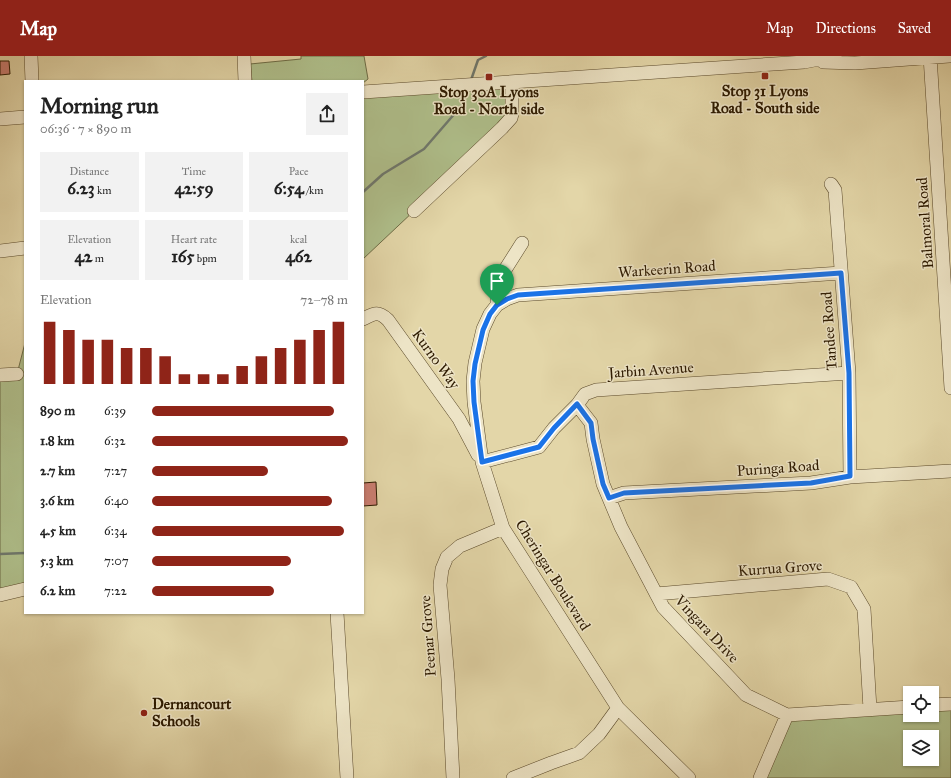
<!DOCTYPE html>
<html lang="en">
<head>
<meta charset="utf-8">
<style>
	:root { --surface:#fff; --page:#f2f2f2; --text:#222; --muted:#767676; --accent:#8f2418 }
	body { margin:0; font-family:"IM FELL Great Primer",serif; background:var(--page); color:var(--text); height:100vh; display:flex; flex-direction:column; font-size:15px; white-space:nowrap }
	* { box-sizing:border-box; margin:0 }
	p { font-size:13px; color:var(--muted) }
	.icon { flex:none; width:22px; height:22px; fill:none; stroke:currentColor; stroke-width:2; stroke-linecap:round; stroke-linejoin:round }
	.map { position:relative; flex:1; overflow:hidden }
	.side { position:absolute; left:24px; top:24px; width:340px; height:534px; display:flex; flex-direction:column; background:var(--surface); border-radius:0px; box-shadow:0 1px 3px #0004 }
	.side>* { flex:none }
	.fabs { position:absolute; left:903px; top:630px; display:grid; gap:8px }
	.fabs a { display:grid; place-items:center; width:36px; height:36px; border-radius:0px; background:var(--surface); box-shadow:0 1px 3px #0004; font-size:20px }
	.pin { position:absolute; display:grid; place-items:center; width:34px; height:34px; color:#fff; margin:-41px -17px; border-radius:50% 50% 50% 0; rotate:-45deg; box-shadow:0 0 4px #0007 }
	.pin .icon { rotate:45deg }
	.round { display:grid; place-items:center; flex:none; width:42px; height:42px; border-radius:0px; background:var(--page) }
	.overview { display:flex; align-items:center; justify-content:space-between; height:68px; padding:0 16px }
	h1 { font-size:22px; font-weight:700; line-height:30px }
	.stats { display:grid; grid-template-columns:repeat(3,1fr); gap:6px; height:68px; padding:4px 16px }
	.stats div { display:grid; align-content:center; border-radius:0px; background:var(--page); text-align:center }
	.stats b { font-size:17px; font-weight:700 }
	.stats small { font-size:11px; font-weight:400 }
	.stats p { font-size:11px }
	.chart { height:112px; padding:8px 16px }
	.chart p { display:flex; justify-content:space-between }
	.chart svg { width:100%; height:72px; margin-top:4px; stroke:var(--accent); stroke-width:6 }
	ul { padding:0 16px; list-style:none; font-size:13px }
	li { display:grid; grid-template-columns:64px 48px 1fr; align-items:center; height:30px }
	li i { height:10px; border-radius:5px; background:var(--accent) }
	header { display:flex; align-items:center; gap:24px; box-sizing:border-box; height:56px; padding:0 20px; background:var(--accent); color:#fff }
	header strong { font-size:19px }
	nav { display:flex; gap:22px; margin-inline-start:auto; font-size:14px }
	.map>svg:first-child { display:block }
	.green { fill:#afbf8b; stroke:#6e6c46; fill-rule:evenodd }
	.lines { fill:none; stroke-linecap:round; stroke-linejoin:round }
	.stream { stroke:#6f786d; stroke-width:2.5 }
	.building { fill:#cb7e72; stroke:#2d1a00 }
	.minor-casing { stroke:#5a492a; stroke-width:14 }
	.minor { stroke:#ede4c6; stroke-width:13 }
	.route-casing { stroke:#fff; stroke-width:8 }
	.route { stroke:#1a73e8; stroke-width:5 }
	.poi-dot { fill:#8f2418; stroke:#ede4c6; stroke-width:1.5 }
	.labels { text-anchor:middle; stroke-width:3; stroke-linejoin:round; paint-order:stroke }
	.poi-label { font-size:15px; font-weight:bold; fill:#2d1a00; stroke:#ede4c6 }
	.street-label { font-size:15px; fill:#2d1a00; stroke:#ede4c6 }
</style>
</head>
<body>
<header>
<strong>Map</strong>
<nav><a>Map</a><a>Directions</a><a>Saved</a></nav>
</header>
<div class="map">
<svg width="951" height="722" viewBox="0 0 951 722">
	<rect width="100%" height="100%" fill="#e3d6a8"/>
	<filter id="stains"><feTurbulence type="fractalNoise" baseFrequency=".005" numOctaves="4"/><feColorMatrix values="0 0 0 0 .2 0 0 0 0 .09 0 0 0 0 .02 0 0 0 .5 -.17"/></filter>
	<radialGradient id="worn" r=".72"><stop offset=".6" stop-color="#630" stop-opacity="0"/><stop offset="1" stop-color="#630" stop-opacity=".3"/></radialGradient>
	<path class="green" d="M301 0H364L368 23 363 27V25H252L250 8 301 3Z
		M512 26V48L502 72 363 203V36Z
		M25 287V533L0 539V319L17 318Z
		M951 648V722H760L787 659 910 651V659H932V649ZM910 681H932V703H910Z"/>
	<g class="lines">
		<path class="stream" d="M471 24 478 4 486 0
			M363 136 383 118 424 93 463 48 467 34
			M0 498 25 497"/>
	</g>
	<path class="building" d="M0 5H9L10 18 0 19Z
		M376 426 377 449 363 450V427Z"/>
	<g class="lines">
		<g class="minor-casing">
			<path id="minor" d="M31 0 32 25
				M244 0 245 25
				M930 0 951 332
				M823 6 855 7 949 0
				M363 36 804 6 835 0
				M0 63 25 61
				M831 128 835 134 849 317 850 421
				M414 155 502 72 511 62 512 58V26
				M522 187 503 217 497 233V249L490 258 483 273 475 307 473 325 474 346 482 406 503 472 618 652 689 722
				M0 195 25 192
				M497 249 507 243 518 239 841 217
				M363 263C375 257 378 255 388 264L459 363 478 399
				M0 319 17 318
				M577 349 591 367 593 383 603 428 621 471 663 551 746 639 787 659 910 651
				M482 406 539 391 554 372 577 349 585 338 596 334 849 317
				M609 442 624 437 811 427 850 421 951 415
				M656 538 828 523 851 531 864 553 870 653
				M0 539 25 533
				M337 557 347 722
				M932 649 951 648
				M453 722 448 623 440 529 442 513 447 501 460 490 503 472
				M513 722 551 707 579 697 599 678 618 652
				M760 722 787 659"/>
		</g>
		<use href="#minor" class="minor"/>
	</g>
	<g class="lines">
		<g class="route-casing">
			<path id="route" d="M841 217 849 317 850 420 811 427 624 437 609 442 603 428 593 383 591 367 577 348 554 372 539 391 482 406 474 346 473 325 475 308 483 274 490 258 497 249 507 243 518 239Z"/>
		</g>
		<use href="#route" class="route"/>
	</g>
	<g class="poi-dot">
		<rect x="761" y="16" width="8" height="8" rx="2"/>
		<rect x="485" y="17" width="8" height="8" rx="2"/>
		<circle cx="144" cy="657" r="4"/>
	</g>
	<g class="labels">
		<g class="poi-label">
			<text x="765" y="40">Stop 31 Lyons<tspan x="765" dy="17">Road - South side</tspan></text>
			<text x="489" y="41">Stop 30A Lyons<tspan x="489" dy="17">Road - North side</tspan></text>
			<text x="152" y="653" text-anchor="start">Dernancourt<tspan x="152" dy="17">Schools</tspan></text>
		</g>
		<g class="street-label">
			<text transform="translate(925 167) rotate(-94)" y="5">Balmoral Road</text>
			<text transform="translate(667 213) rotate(-4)" y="5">Warkeerin Road</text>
			<text transform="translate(829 275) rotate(-94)" y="5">Tandee Road</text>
			<text transform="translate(436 303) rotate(54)" y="5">Kurno Way</text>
			<text transform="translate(651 314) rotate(-4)" y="5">Jarbin Avenue</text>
			<text transform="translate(778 412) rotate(-4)" y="5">Puringa Road</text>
			<text transform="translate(780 512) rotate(-4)" y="5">Kurrua Grove</text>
			<text transform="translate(553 519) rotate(58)" y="5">Cheringar Boulevard</text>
			<text transform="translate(707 573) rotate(47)" y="5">Vingara Drive</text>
			<text transform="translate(428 580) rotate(-94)" y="5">Peenar Grove</text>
		</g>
	</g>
	<rect width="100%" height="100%" filter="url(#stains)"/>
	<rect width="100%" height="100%" fill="url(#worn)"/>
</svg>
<div class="fabs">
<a><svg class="icon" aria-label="locate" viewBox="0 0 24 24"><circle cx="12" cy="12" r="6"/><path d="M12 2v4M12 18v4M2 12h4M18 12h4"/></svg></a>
<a><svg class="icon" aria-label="layers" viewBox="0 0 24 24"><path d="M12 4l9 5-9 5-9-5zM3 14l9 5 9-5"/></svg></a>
</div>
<div class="pin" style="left:497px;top:249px;background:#1e9e55"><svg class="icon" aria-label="arrive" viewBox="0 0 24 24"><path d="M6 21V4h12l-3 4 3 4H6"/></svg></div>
<section class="side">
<div class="overview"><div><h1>Morning run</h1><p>06:36 · 7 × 890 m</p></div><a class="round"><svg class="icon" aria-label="share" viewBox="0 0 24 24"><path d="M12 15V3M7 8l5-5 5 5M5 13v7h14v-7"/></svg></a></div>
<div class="stats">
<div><p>Distance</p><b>6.23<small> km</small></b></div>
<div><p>Time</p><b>42:59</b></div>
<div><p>Pace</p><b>6:54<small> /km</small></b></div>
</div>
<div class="stats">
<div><p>Elevation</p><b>42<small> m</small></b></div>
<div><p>Heart rate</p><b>165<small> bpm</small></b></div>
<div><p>kcal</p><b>462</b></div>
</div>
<div class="chart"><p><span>Elevation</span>72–78 m</p>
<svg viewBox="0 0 160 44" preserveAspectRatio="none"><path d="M5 44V6M15 44V11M25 44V17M35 44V17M45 44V22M55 44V22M65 44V27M75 44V38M85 44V38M95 44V38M105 44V33M115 44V27M125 44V22M135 44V17M145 44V11M155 44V6"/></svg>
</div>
<ul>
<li><b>890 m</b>6:39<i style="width:93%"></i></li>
<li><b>1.8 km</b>6:32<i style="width:100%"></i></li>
<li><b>2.7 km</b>7:27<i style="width:59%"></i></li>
<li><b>3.6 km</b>6:40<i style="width:92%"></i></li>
<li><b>4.5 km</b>6:34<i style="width:98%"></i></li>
<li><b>5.3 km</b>7:07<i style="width:71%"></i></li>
<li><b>6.2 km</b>7:22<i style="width:62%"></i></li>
</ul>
</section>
</div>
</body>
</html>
